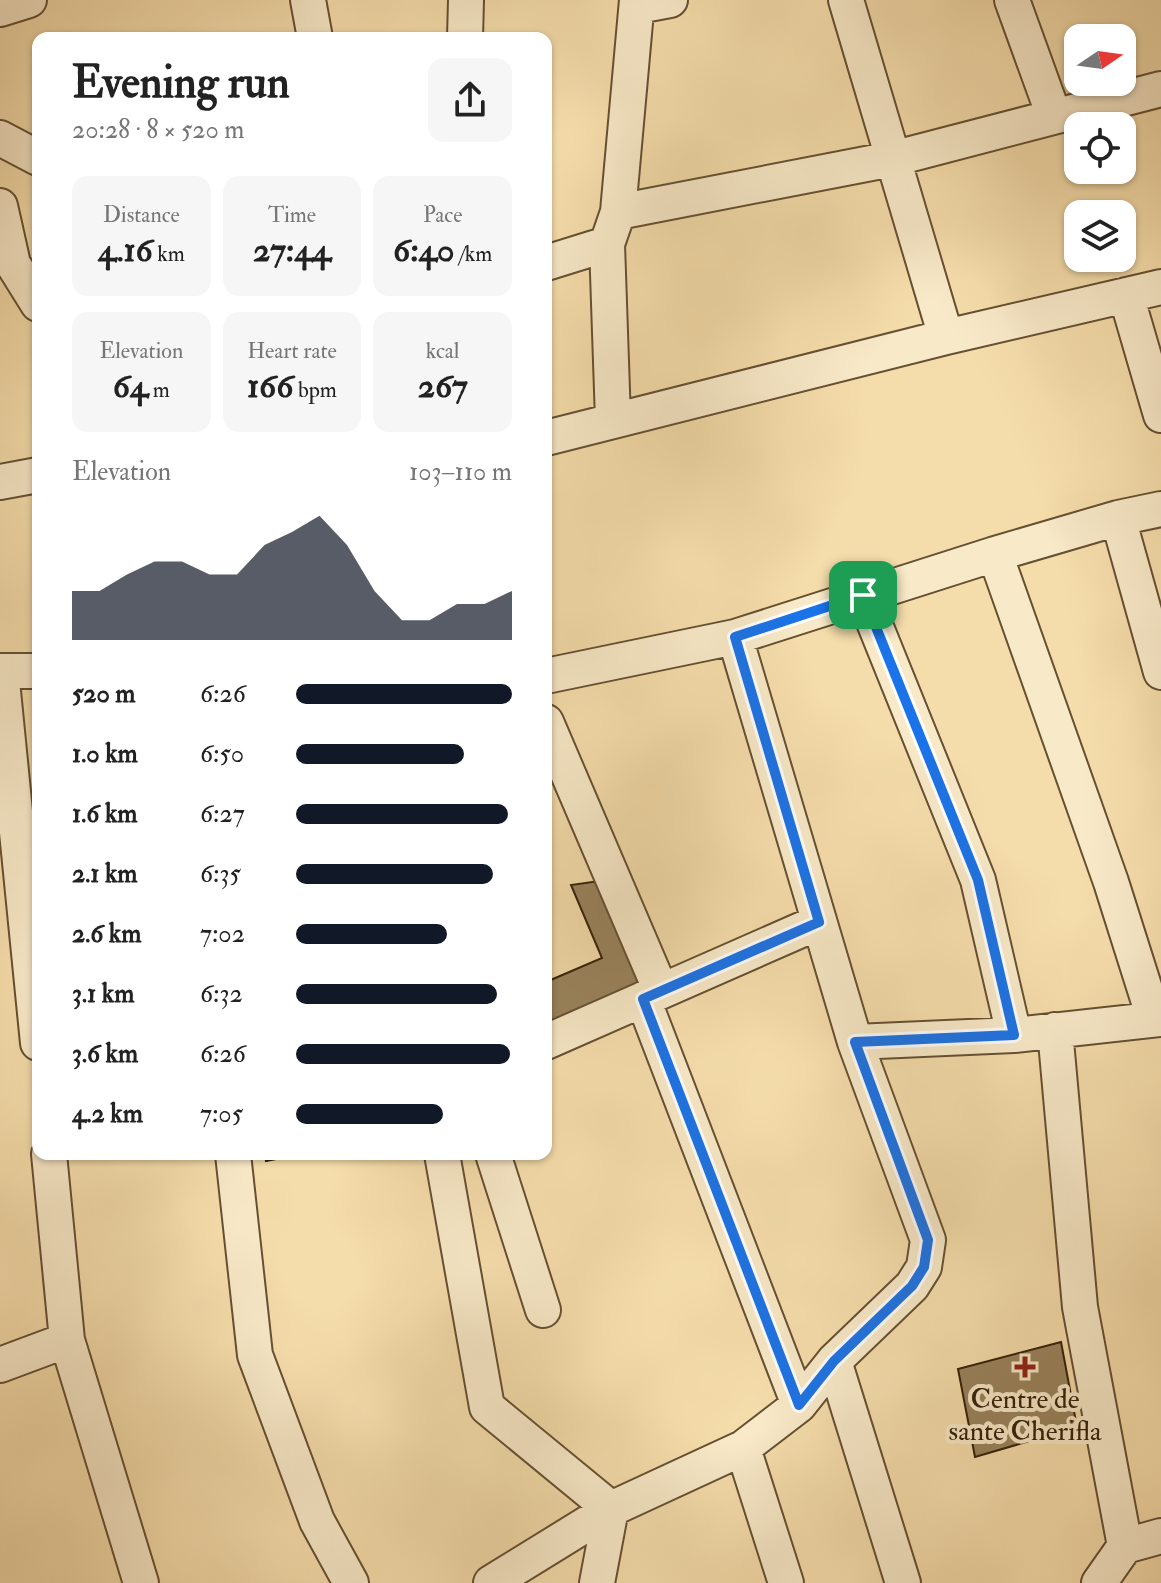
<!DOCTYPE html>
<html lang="en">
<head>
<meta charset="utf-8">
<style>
	:root { --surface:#fff; --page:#f6f6f6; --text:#222; --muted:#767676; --accent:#111827 }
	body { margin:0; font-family:"IM FELL Double Pica",serif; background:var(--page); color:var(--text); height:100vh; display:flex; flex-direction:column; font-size:30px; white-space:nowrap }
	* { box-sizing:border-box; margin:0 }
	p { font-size:26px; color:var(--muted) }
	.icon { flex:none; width:44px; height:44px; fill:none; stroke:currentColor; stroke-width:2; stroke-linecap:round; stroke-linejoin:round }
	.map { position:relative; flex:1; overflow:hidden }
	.sheet { position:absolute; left:32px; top:32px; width:520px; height:1128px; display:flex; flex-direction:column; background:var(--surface); border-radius:16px; box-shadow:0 2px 6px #0004 }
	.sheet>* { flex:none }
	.needle { width:52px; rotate:77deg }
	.controls { position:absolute; left:1064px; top:24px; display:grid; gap:16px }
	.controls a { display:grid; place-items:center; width:72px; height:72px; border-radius:16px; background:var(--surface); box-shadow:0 2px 6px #0004; font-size:40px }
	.pin { position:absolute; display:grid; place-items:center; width:68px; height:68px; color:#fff; margin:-34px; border-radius:16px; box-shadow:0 4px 12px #0006 }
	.round { display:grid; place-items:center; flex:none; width:84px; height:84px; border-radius:16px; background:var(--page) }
	.overview { display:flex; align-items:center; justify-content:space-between; height:136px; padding:0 40px }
	h1 { font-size:44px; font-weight:700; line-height:60px }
	.metrics { display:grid; grid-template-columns:repeat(3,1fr); gap:12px; height:136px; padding:8px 40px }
	.metrics div { display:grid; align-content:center; border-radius:16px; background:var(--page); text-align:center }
	.metrics b { font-size:34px; font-weight:700 }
	.metrics small { font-size:22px; font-weight:400 }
	.metrics p { font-size:22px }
	.chart { height:224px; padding:16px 40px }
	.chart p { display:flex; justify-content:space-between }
	.chart svg { width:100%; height:144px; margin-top:8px; fill:var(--accent); opacity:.7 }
	ul { padding:0 40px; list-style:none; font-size:26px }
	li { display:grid; grid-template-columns:128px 96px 1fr; align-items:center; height:60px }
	li i { height:20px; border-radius:10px; background:var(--accent) }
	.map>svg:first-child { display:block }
	.building { fill:#99835d; stroke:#352109; stroke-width:2 }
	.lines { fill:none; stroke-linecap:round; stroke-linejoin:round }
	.minor-casing { stroke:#655032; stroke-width:38 }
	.minor { stroke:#f8e9c8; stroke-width:34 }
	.route-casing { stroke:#fff; stroke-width:16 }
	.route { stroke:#1a73e8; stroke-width:10 }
	.poi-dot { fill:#8f2418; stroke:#f8e9c8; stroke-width:3 }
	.labels { text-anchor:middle; stroke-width:8; stroke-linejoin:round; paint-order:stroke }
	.poi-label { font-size:28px; fill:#352109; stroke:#f8e9c8 }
</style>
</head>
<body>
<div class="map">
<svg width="1161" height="1583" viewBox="0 0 1161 1583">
	<rect width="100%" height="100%" fill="#f5ddab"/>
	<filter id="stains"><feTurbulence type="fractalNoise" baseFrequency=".0025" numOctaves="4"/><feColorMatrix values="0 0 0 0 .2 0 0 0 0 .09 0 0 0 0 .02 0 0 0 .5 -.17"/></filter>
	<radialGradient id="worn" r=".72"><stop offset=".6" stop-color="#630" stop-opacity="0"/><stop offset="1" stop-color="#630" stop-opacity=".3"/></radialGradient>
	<path class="building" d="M606 880 649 979 546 1026V982L602 958 571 885Z
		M265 1154H301L266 1161Z
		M1061 1342 1077 1427 975 1457 958 1369Z"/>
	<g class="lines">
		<g class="minor-casing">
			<path id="minor" d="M308 0 315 38
				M846 0 946 337
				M1012 0 1054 116
				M638 6 670 0
				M0 9 29 0
				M465 38 466 0
				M0 138 38 158
				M0 206 13 264 38 304
				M618 212 892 159 1161 89
				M546 263 607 244
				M1126 295 1161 415
				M613 420 607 244 618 212 637 0
				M546 438 946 337 1161 287
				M0 482 38 475
				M1118 518 1161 672
				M995 554 1111 882 1154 1018
				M863 595 978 880 1014 1035
				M0 671H38
				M1 671 38 1043
				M546 676 735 637 995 554 1118 518 1161 509
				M546 722 661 991
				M643 999 799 1405
				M1055 1030 1080 1307 1125 1546
				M546 1042 819 922
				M855 1042 1014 1035 1161 1019
				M49 1154 67 1340 141 1583
				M233 1154 255 1355 317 1521 351 1583
				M442 1154 487 1407 611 1509 597 1583
				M493 1154 543 1310
				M834 1361 903 1583
				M0 1365 67 1340
				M743 1448 786 1583
				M491 1583 611 1509 743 1448 799 1405 834 1361 912 1286 924 1267 928 1240 855 1042 735 637
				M1099 1583 1125 1546 1161 1536"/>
		</g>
		<use href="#minor" class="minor"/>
	</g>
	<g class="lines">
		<g class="route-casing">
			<path id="route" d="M863 595 978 880 1014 1035 855 1042 928 1240 924 1267 912 1286 834 1361 799 1405 643 999 819 922 735 637Z"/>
		</g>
		<use href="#route" class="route"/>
	</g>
	<path class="poi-dot" d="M1021 1355h8v8h8v8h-8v8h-8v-8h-8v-8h8z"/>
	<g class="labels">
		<g class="poi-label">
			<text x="1025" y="1408">Centre de<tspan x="1025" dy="32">sante Cherifla</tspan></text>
		</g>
	</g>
	<rect width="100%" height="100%" filter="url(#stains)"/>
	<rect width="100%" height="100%" fill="url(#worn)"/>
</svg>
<div class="controls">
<a><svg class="needle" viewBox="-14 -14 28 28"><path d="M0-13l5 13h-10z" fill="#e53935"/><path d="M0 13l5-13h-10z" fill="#767676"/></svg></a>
<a><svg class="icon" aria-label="locate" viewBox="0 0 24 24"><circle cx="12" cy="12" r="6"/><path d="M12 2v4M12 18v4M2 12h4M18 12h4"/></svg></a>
<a><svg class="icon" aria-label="layers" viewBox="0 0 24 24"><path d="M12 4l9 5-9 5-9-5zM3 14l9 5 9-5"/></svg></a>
</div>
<div class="pin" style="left:863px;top:595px;background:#1e9e55"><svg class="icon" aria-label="arrive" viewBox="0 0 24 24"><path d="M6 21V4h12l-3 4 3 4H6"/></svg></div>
<section class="sheet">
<div class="overview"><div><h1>Evening run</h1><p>20:28 · 8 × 520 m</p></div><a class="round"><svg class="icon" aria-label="share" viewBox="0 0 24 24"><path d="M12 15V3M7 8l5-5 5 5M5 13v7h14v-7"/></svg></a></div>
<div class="metrics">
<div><p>Distance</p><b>4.16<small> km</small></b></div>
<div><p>Time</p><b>27:44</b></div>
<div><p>Pace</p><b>6:40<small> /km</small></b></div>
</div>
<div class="metrics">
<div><p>Elevation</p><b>64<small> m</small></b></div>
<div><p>Heart rate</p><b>166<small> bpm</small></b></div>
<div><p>kcal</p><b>267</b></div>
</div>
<div class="chart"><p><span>Elevation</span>103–110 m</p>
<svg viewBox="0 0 160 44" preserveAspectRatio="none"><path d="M0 44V29L10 29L20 24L30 20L40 20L50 24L60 24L70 15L80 11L90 6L100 15L110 29L120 38L130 38L140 33L150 33L160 29V44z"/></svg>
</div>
<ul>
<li><b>520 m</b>6:26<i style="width:100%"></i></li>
<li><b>1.0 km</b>6:50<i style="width:78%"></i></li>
<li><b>1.6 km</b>6:27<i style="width:98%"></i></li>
<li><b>2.1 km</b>6:35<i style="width:91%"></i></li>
<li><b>2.6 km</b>7:02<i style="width:70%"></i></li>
<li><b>3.1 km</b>6:32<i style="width:93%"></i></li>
<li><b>3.6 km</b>6:26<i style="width:99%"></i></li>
<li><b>4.2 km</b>7:05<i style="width:68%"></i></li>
</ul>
</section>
</div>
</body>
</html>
